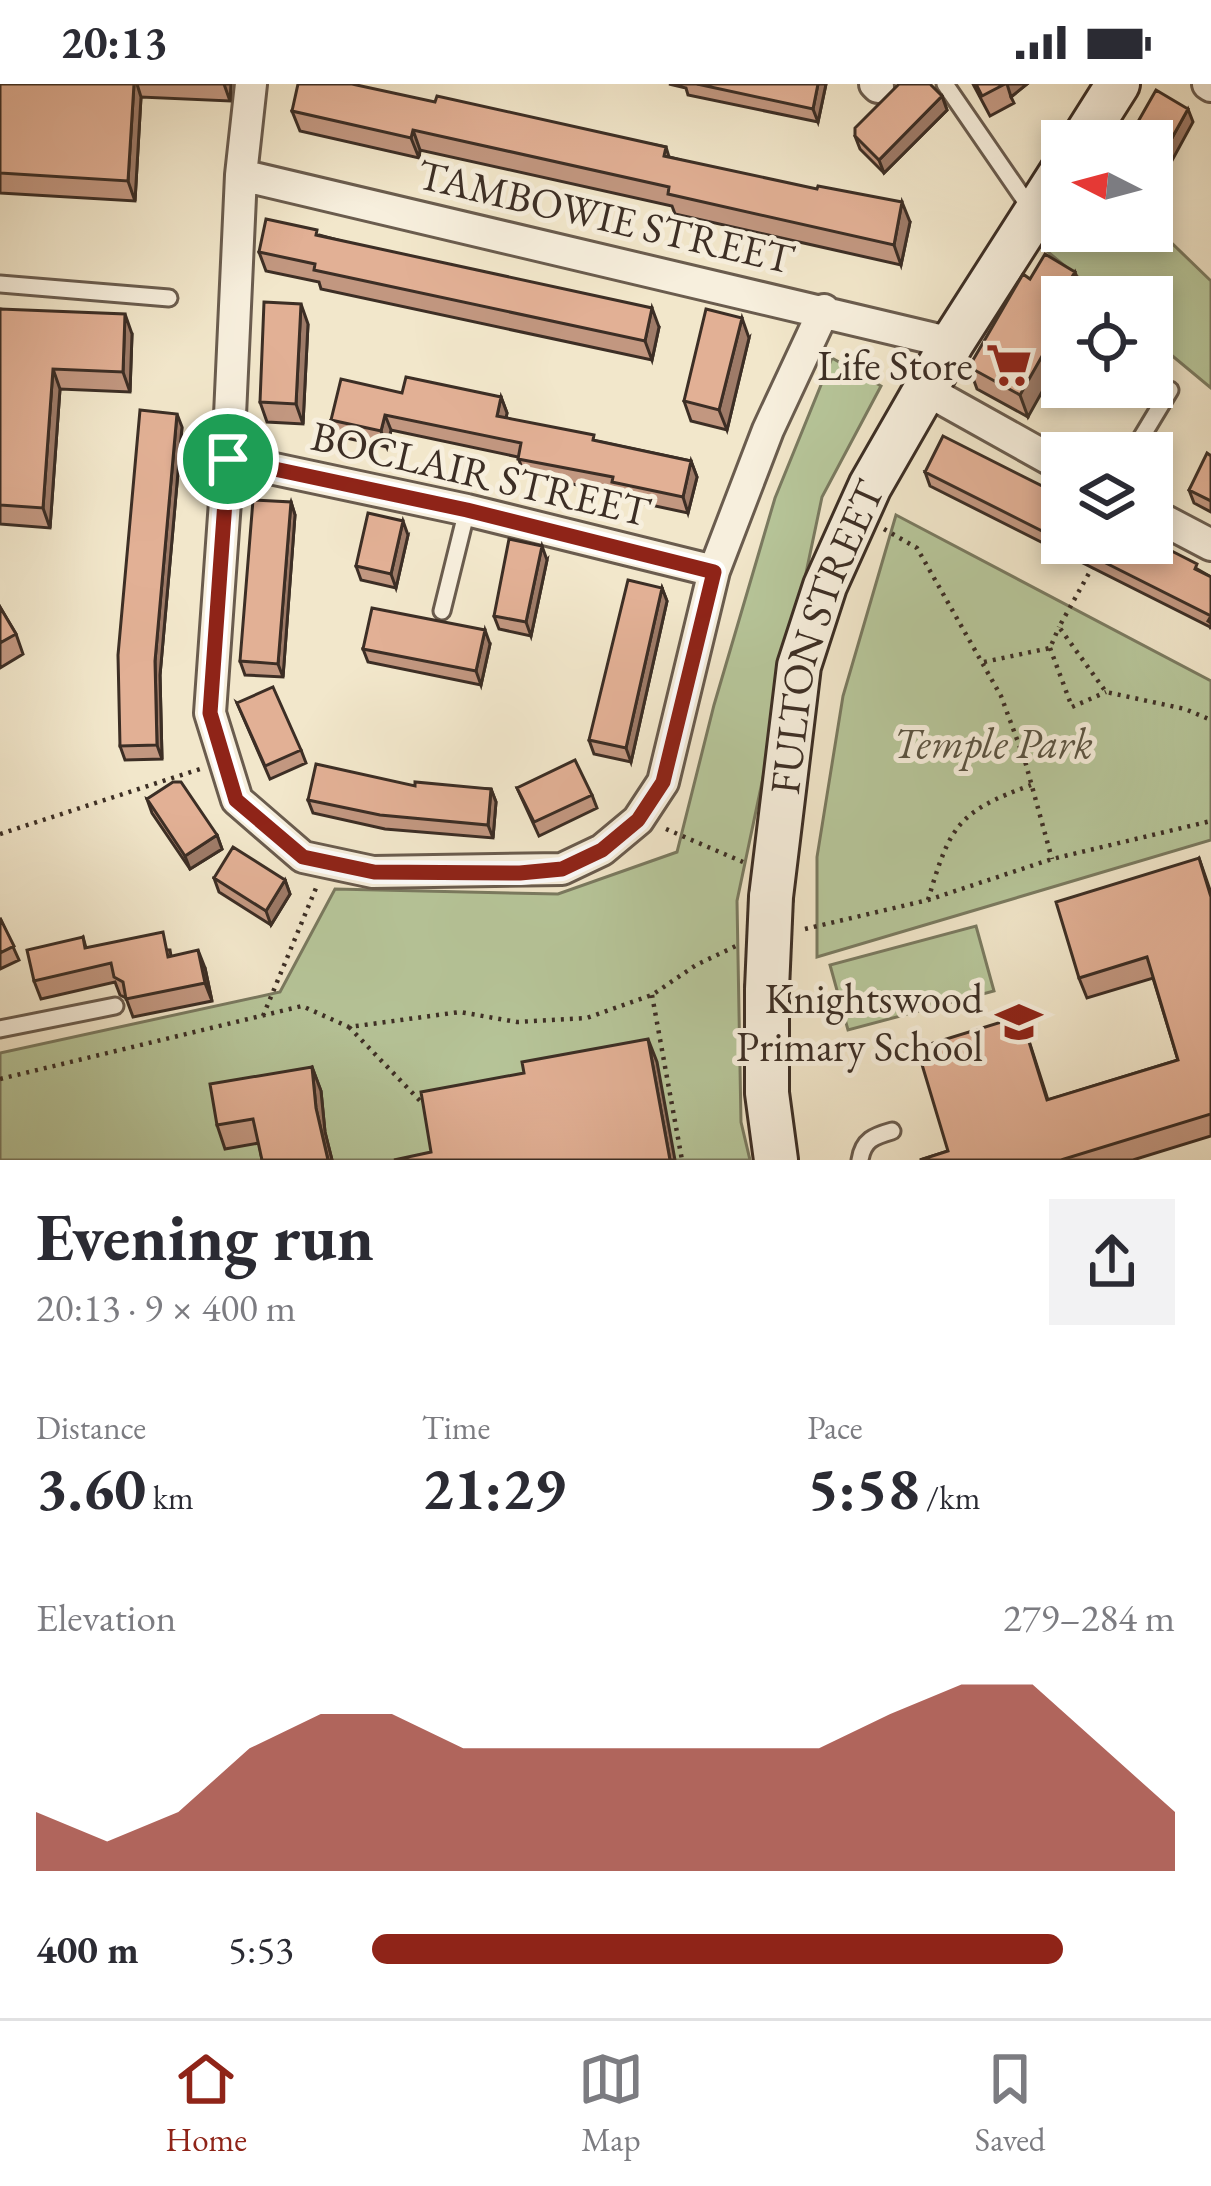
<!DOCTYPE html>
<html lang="en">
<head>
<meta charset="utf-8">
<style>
	:root { --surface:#fff; --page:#f2f2f3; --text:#2b2b33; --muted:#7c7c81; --line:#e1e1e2; --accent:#8f2418 }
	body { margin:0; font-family:"EB Garamond",serif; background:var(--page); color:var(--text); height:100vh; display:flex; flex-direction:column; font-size:45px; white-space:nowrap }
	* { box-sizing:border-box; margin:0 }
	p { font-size:39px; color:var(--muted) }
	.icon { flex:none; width:66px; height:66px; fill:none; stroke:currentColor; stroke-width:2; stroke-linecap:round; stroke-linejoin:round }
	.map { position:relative; height:1076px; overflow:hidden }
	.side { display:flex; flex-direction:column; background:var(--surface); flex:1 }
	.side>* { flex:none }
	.needle { width:78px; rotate:276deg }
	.buttons { position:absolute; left:1041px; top:36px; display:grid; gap:24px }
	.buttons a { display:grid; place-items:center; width:132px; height:132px; border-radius:0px; background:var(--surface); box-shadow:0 6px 18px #0003; font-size:60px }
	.pin { position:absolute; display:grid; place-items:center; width:102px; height:102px; color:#fff; margin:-51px; border:6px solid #fff; border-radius:50%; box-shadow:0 3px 12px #0007 }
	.round { display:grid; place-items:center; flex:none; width:126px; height:126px; border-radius:0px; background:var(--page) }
	.headline { display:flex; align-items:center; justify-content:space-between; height:204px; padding:0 36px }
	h1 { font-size:66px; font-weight:700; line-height:90px }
	.metrics { display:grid; grid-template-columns:repeat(3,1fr); gap:18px; height:204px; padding:12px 36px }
	.metrics div { display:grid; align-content:center }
	.metrics b { font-size:60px; font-weight:700 }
	.metrics small { font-size:33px; font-weight:400 }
	.metrics p { font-size:33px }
	.chart { height:336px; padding:24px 36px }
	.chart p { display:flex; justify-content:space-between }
	.chart svg { width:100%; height:216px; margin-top:12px; fill:var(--accent); opacity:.7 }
	ul { padding:0 36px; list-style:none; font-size:39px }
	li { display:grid; grid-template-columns:192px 144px 1fr; align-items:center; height:90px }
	li i { height:30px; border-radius:15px; background:var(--accent) }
	.status { display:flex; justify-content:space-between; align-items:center; height:84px; padding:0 60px; background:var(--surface); direction:ltr }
	.status svg { height:33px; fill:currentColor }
	.dock { display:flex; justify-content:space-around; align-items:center; height:168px; border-top:3px solid var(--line); background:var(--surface); font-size:33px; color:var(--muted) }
	.dock a { display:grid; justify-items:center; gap:6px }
	.dock .active { color:var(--accent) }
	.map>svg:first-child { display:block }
	.green { fill:#b7c69a; stroke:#7a7a60; stroke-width:3 }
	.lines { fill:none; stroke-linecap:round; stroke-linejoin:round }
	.lane-casing { stroke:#6a5c4e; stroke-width:21 }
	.street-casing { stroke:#6a5c4e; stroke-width:36 }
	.secondary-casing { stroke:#3c2e25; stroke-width:48 }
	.path { stroke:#3c2e25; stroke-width:4.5; stroke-dasharray:3 6; stroke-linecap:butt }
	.lane { stroke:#f7efdd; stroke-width:15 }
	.street { stroke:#f7efdd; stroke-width:30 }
	.secondary { stroke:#f7efdd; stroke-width:42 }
	.secondary-bridge-casing { stroke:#3c2e25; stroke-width:48; stroke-linecap:butt }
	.secondary-bridge { stroke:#f7efdd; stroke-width:42 }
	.wall { fill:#c29780; stroke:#3c2e25; stroke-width:3 }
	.shaded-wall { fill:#9e7b68; stroke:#3c2e25; stroke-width:3 }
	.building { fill:#e2b095; stroke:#3c2e25; stroke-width:3 }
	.route-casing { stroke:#fff; stroke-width:24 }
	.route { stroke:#8f2418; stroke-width:15 }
	.labels { text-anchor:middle; stroke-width:10; stroke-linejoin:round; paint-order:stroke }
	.street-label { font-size:42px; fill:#3c2e25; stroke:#f7efdd }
	.poi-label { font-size:42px; fill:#3c2e25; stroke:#f7efdd; text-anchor:end }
	.park-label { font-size:42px; font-style:italic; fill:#5b5442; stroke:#f7efdd }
</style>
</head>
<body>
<div class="status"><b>20:13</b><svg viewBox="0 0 49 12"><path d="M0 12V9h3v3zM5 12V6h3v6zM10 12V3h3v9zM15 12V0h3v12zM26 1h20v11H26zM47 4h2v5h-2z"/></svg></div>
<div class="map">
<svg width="1211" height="1076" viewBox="0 0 1211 1076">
	<rect width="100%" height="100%" fill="#f2e7cb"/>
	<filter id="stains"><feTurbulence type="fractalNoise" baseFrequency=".00167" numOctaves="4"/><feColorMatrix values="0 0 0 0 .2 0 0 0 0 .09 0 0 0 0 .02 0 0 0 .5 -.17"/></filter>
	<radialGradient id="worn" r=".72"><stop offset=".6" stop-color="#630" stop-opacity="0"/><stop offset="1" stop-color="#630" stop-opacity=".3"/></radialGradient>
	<path class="green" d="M1062 134V147H1152V140L1211 197V304L1152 255V213H1102L1042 163Z
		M832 274 881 302 822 413 737 817 741 1038 750 1076H0V969L280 908 335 805 558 810 677 768 714 621 775 414Z
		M896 431 1211 597V756L817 873V773L843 612Z
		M976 842 994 907 848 946 830 881Z"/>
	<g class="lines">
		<g class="lane-casing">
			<path id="lane" d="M945 0 1033 128
				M0 200 169 214
				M1132 369 1170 306
				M442 527 467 426
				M0 945 115 922
				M860 1076C863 1056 874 1052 892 1047"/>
		</g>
		<g class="street-casing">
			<path id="street" d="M251 0 241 91 228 375 210 629 237 716 303 773 373 788 562 785 602 766 638 736 663 698 714 487 768 346 824 226
				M875 0 878 3
				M1208 0 1211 2
				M241 91 952 259
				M926 306 1062 382
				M228 375 467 426 714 487
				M1152 430 1211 461"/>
		</g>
		<g class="secondary-casing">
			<g id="secondary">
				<path d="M1082 57 1118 0"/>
				<path id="s1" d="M771 813 799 582 825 502 870 402 952 259 1062 87"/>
				<path d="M767 905V1009L776 1076"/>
			</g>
		</g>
		<path class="path" d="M884 445 917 464 1001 612 1025 677 1052 775
			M1093 482 1059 543 1106 608 1185 625 1211 636
			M1050 564 1072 623 1106 608
			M984 578 1050 564 1059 543
			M666 745 743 778
			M0 750 200 685
			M928 816C950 742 957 728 1031 701
			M805 845 928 816 1052 775 1211 737
			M652 911 682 1076
			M263 932 316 804
			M349 943 424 1021
			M0 995 302 922 349 943 460 928 517 938 587 934 652 911 696 881 736 862"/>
		<use href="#lane" class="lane"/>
		<use href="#street" class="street"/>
		<use href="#secondary" class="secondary"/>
		<g class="secondary-bridge-casing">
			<path id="secondary-bridge" d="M767 905 771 813"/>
		</g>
		<use href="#secondary-bridge" class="secondary-bridge"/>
	</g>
	<path class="wall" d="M0 0H231L230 17 141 13 135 117 0 109Z
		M669 0H826L818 38 688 11 686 4Z
		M973 0H1027L1011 13 1014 19 990 32Z
		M942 12 947 26 884 89 860 65 855 52Z
		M435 18 666 63 669 73 910 138 901 181 675 130 672 122 420 66 419 74 300 47 292 27Z
		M319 151 659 243 652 276 321 205 319 198 266 187 259 168Z
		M1030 195 1083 210 1081 213H1062L1028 333 977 305 969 283Z
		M0 225 132 250 130 308 60 305 50 444 0 440Z
		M308 240 303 340 267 338 260 318Z
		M749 254 727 346 691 337 684 317Z
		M402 309 501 313 507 329 506 334 596 357 691 377 697 393 688 429 618 414 616 409 524 390 518 373 391 346 387 363 337 352 331 336Z
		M182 343 160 591 162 675 125 676 120 662Z
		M1211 372V428L1194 419 1189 406Z
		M925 388 1062 412V459H1152L1211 493V545L1210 543 930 402Z
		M291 418 295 431 283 593 245 591 240 577Z
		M408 451 396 504 361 496 356 482Z
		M547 476 531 552 499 545 494 532Z
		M662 504 667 517 631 678 594 670 589 656Z
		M0 523 16 550 23 570 0 584Z
		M490 560 481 601 368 578 363 565Z
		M237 619 301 666 306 679 270 695Z
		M415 702 491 705 496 718 493 754 385 745 313 729 308 716Z
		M517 704 592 711 597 724 539 752Z
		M147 715 217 751 222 765 190 785 152 729Z
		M1199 774 1211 809V1052L1133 1076H920L948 1067 1021 932 1048 1016 1178 976 1153 894 1087 914 1079 894Z
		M214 794 285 796 290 810 271 841 219 808Z
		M0 834 19 876 0 885Z
		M83 853 86 864 170 866 171 872 205 884 212 917 133 933 126 914 120 911 115 898 41 915 34 897Z
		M312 983 321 1007 325 1048 332 1076H262L259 1059 225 1065 217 1041Z"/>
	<path class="shaded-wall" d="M134 0H137L141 13 135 117 128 97Z
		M224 0H231L230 17Z
		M818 0H826L818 38 813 25Z
		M1007 0H1027L1011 13Z
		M942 12 947 26 884 89 879 76Z
		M1188 25 1193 38 1156 106 1152 90Z
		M413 46 420 66 419 74 411 54Z
		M902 118 910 138 901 181 894 161Z
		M1075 188 1083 210 1081 213H1062V222L1059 214Z
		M301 220 308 240 303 340 296 320Z
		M1062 222V272L1028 333 1020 311 1051 240Z
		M652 224 659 243 652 276 645 257Z
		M125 230 132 250 130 308 123 288Z
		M742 234 749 254 727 346 719 326Z
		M53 285 60 305 50 444 43 424Z
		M501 313 507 329 503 348 497 332Z
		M177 330 182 343 160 591 162 675 157 661 155 577Z
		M385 331 391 346 387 363 381 347Z
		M691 377 697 393 688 429 683 413Z
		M291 418 295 431 283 593 278 580Z
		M403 437 408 451 396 504 391 490Z
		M542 462 547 476 531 552 526 538Z
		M662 504 667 517 631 678 626 664Z
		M485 546 490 560 481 601 476 587Z
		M491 705 496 718 493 754 488 741Z
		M217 751 222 765 190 785 185 772Z
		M285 796 290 810 271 841 266 827Z
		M198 866 205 884 212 917 205 899Z
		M648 955 657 978 675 1076H670Z
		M312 983 321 1007 325 1048 332 1076H328L316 1024Z"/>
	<path class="building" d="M0 0H134L128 97 0 89Z
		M298 0H352L435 18 437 12 666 63 664 72 817 105 818 102 902 118 894 161 668 110 669 103 413 46 411 54 292 27Z
		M697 0H818L813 25Z
		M899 0H930L942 12 879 76 855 52V44Z
		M976 0H1005L982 12Z
		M1156 6 1188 25 1152 90V57H1127Z
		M266 135 317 146 316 151 652 224 645 257 314 186 315 180 259 168Z
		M1045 170 1075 188 1059 214 1062 215V222L1051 240 1058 244 1020 311 969 283 1023 190 1030 195Z
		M264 218 301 220 296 320 260 318Z
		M0 225 125 230 123 288 53 285 43 424 0 421Z
		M706 225 742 234 719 326 684 317Z
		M406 293 501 313 497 332 594 351 593 356 691 377 683 413 612 398 613 393 518 375 521 359 385 331 381 347 331 336 341 295 402 309Z
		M140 326 177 330 155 577 157 661 120 662 118 571Z
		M943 352 1062 412V457L925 388Z
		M1207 369 1211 372V417L1189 406Z
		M253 416 291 418 278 580 240 577Z
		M368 429 403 437 391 490 356 482Z
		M509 455 542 462 526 538 494 532Z
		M1152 457 1197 480 1195 485 1211 493V539L1208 537 1211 532 1066 459H1152Z
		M628 496 662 504 626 664 589 656Z
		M0 523 16 550 0 559Z
		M372 524 485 546 476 587 363 565Z
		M273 603 301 666 265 682 237 619Z
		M575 676 592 711 534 738 517 704Z
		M316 680 415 702V698L491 705 488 741 380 731 308 716Z
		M173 698H181L217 751 185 772 147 715Z
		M233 763 285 796 266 827 214 794Z
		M1199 774 1211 813V1030L1061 1076H920L948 1067 917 964 1021 932 1047 1016 1178 976 1147 873 1079 894 1056 818Z
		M0 834 14 862 0 869Z
		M163 848 168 873 198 866 205 899 126 915 123 898 114 893 111 879 34 897 27 866 83 853 85 864Z
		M648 955 670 1076H394L431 1068 421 1008 524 989 522 978Z
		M312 983 316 1024 328 1076H262L253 1035 217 1041 210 1000Z"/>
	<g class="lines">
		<g class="route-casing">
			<path id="route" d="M228 375 467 426 714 488 663 698 638 736 602 766 562 785 520 789 374 788 303 773 236 716 210 629Z"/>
		</g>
		<use href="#route" class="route"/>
	</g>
	<defs>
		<g id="supermarket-bare" transform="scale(3.6)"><path d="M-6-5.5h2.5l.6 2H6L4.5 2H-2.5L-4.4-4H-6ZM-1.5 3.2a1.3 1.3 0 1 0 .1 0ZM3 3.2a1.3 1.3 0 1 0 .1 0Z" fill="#8f2418" stroke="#f7efdd" stroke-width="2.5" paint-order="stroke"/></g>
		<g id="school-bare" transform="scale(3.6)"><path d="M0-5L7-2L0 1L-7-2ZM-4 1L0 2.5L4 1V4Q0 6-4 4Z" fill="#8f2418" stroke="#f7efdd" stroke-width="2.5" paint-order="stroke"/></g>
	</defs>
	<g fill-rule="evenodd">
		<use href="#supermarket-bare" x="1009" y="281"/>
		<use href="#school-bare" x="1019" y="938"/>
	</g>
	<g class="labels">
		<g class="street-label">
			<text transform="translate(606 132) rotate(13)" y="15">TAMBOWIE STREET</text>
			<text transform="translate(481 389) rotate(13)" y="15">BOCLAIR STREET</text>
			<text dy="15" stroke="none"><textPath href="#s1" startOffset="267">FULTON STREET</textPath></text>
		</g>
		<g class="poi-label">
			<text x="973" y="296">Life Store</text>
			<text x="983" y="929">Knightswood<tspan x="983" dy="48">Primary School</tspan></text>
		</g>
		<g class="park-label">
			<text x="993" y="674">Temple Park</text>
		</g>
	</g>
	<rect width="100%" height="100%" filter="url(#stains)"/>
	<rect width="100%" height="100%" fill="url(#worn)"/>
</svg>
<div class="buttons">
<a><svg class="needle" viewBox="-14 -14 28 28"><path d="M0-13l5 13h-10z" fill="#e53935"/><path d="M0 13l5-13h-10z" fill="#7c7c81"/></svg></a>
<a><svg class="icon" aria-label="locate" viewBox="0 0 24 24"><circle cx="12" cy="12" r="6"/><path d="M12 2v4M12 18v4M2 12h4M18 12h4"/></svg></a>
<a><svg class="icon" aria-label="layers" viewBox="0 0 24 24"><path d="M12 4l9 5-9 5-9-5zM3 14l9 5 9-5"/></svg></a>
</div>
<div class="pin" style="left:228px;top:375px;background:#1e9e55"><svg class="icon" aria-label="arrive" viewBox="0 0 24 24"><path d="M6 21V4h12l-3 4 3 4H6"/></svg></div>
</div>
<section class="side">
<div class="headline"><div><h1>Evening run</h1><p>20:13 · 9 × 400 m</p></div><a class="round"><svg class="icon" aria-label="share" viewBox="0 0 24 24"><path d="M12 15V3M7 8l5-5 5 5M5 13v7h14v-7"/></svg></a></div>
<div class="metrics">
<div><p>Distance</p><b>3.60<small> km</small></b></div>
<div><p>Time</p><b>21:29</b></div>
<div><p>Pace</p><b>5:58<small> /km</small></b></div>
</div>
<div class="chart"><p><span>Elevation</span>279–284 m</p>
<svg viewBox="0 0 160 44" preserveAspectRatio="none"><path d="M0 44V32L10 38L20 32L30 19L40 12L50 12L60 19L70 19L80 19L90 19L100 19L110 19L120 12L130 6L140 6L150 19L160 32V44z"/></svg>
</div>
<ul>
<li><b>400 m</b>5:53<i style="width:86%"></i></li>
</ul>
</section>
<nav class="dock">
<a class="active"><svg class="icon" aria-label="home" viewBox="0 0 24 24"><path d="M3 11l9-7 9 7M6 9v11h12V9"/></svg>Home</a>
<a><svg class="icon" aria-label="map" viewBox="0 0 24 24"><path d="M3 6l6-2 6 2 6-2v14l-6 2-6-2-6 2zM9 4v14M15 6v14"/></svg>Map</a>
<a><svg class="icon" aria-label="saved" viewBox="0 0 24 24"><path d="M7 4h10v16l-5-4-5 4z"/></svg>Saved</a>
</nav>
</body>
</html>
